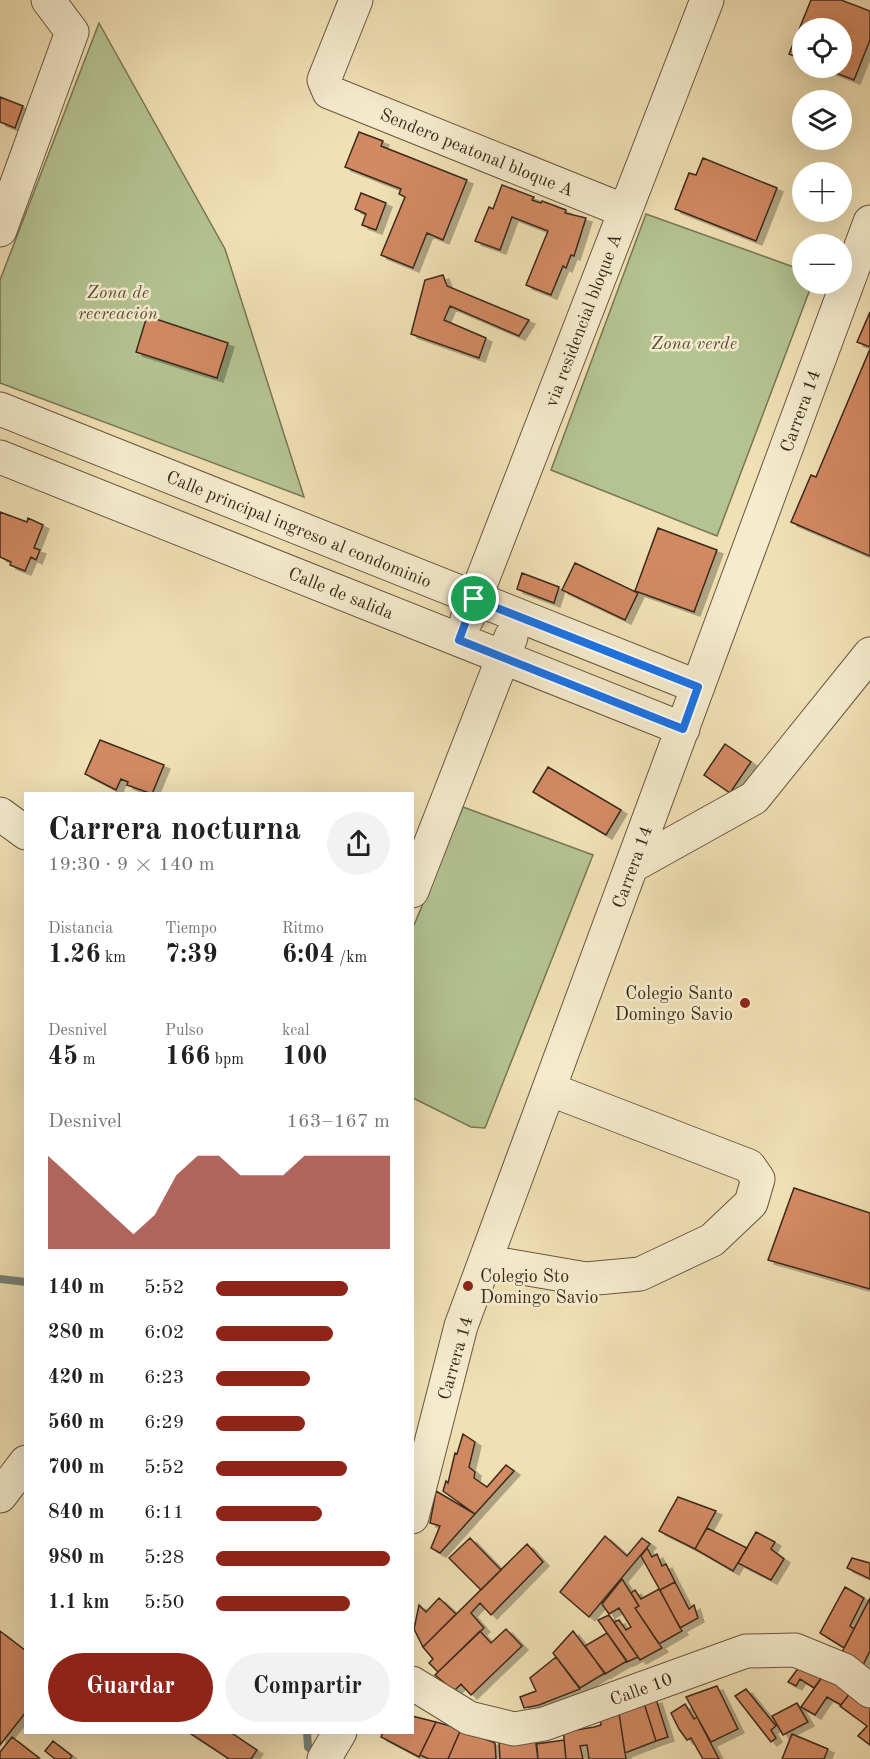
<!DOCTYPE html>
<html lang="es">
<head>
<meta charset="utf-8">
<style>
	:root { --surface:#fff; --page:#f2f2f2; --text:#202124; --muted:#757577; --accent:#8f2418 }
	body { margin:0; font-family:"Old Standard TT",serif; background:var(--page); color:var(--text); height:100vh; display:flex; flex-direction:column; font-size:22px; white-space:nowrap }
	* { box-sizing:border-box; margin:0 }
	p { font-size:20px; color:var(--muted) }
	.icon { flex:none; width:33px; height:33px; fill:none; stroke:currentColor; stroke-width:2; stroke-linecap:round; stroke-linejoin:round }
	.map { position:relative; flex:1; overflow:hidden }
	.drawer { position:absolute; left:24px; top:792px; width:390px; height:942px; display:flex; flex-direction:column; background:var(--surface); border-radius:0px; box-shadow:0 6px 24px #0002 }
	.drawer>* { flex:none }
	.tools { position:absolute; left:792px; top:18px; display:grid; gap:12px }
	.tools a { display:grid; place-items:center; width:60px; height:60px; border-radius:50%; background:var(--surface); box-shadow:0 6px 24px #0002; font-size:30px }
	.pin { position:absolute; display:grid; place-items:center; width:51px; height:51px; color:#fff; margin:-26px; border:3px solid #fff; border-radius:50%; box-shadow:0 2px 6px #0007 }
	.round { display:grid; place-items:center; flex:none; width:63px; height:63px; border-radius:32px; background:var(--page) }
	.head { display:flex; align-items:center; justify-content:space-between; height:102px; padding:0 24px }
	h1 { font-size:33px; font-weight:600; line-height:45px }
	.metrics { display:grid; grid-template-columns:repeat(3,1fr); gap:9px; height:102px; padding:6px 24px }
	.metrics div { display:grid; align-content:center }
	.metrics b { font-size:26px; font-weight:600 }
	.metrics small { font-size:16px; font-weight:400 }
	.metrics p { font-size:16px }
	.chart { height:168px; padding:12px 24px }
	.chart p { display:flex; justify-content:space-between }
	.chart svg { width:100%; height:108px; margin-top:6px; fill:var(--accent); opacity:.7 }
	.action { display:flex; gap:12px; margin-top:auto; padding:12px 24px }
	.action a { flex:1; height:69px; border-radius:36px; background:var(--accent); color:#fff; font-size:24px; font-weight:600; line-height:69px; text-align:center }
	.action a+a { background:var(--page); color:var(--text) }
	ul { padding:0 24px; list-style:none; font-size:20px }
	li { display:grid; grid-template-columns:96px 72px 1fr; align-items:center; height:45px }
	li i { height:15px; border-radius:8px; background:var(--accent) }
	.map>svg:first-child { display:block }
	.green { fill:#b4c391; stroke:#787656; stroke-width:1.5 }
	.lines { fill:none; stroke-linecap:round; stroke-linejoin:round }
	.stream { stroke:#768177; stroke-width:8 }
	.building { fill:#d28a63; stroke:#3c291b; stroke-width:1.5; filter:url(#shadow) }
	.minor-casing { stroke:#695741; stroke-width:35 }
	.minor { stroke:#f5ebce; stroke-width:33 }
	.route-casing { stroke:#fff; stroke-width:12 }
	.route { stroke:#1a73e8; stroke-width:8 }
	.poi-dot { fill:#8f2418; stroke:#f5ebce; stroke-width:2 }
	.labels { text-anchor:middle; stroke-width:5; stroke-linejoin:round; paint-order:stroke }
	.street-label { font-size:18px; fill:#3c291b; stroke:#f5ebce }
	.park-label { font-size:18px; font-style:italic; fill:#5a5038; stroke:#f5ebce }
	.poi-label { font-size:18px; fill:#3c291b; stroke:#f5ebce; text-anchor:end }
</style>
</head>
<body>
<div class="map">
<svg width="870" height="1759" viewBox="0 0 870 1759">
	<defs>
		<filter id="shadow"><feDropShadow dx="6" dy="4" stdDeviation="0" flood-color="#0004"/></filter>
	</defs>
	<rect width="100%" height="100%" fill="#f0e0b4"/>
	<filter id="stains"><feTurbulence type="fractalNoise" baseFrequency=".00333" numOctaves="4"/><feColorMatrix values="0 0 0 0 .2 0 0 0 0 .09 0 0 0 0 .02 0 0 0 .5 -.17"/></filter>
	<radialGradient id="worn" r=".72"><stop offset=".6" stop-color="#630" stop-opacity="0"/><stop offset="1" stop-color="#630" stop-opacity=".3"/></radialGradient>
	<path class="green" d="M99 23 225 249 304 497 0 383V280Z
		M646 214 802 270V284H812L717 536 551 470Z
		M463 807 593 855 485 1128 471 1127 413 1098 412 930Z"/>
	<g class="lines">
		<path class="stream" d="M0 1279 26 1282
			M307 1732 308 1747 320 1756"/>
	</g>
	<path class="building" d="M811 0H841L870 11V40L854 80 823 68H842V28H802V59L789 54Z
		M0 97 23 106 15 128 0 122Z
		M359 132 383 141 381 146 467 180 443 240 427 233 413 268 381 255 405 197 399 194 401 189 345 167Z
		M703 158 777 188 756 241 675 209 689 173 696 175Z
		M502 185 534 197 532 200 541 203 542 201 566 210 565 213 586 218 574 256 571 255 566 268 563 266 551 295 526 285 548 231 512 217 500 250 475 241 489 207 493 209Z
		M361 193 386 203 376 230 362 225 366 214 355 209Z
		M443 275 447 286 529 320 519 336 450 306 444 320 486 338 479 358 411 334 425 280Z
		M870 312V347L857 342Z
		M147 316 228 343 217 378 136 352Z
		M870 349V556L791 522 811 475 816 477Z
		M0 512 27 522 28 518 43 525 34 548 40 550 36 560 31 557 25 571 10 565 11 562 0 557Z
		M658 528 717 550 694 612 635 591Z
		M575 563 638 593 625 620 562 590Z
		M522 573 559 587 554 603 517 589Z
		M100 740 164 765 152 794 127 785 128 782 121 779 116 790 85 774Z
		M725 744 751 762 730 793 704 775Z
		M548 767 621 810 606 835 533 792Z
		M794 1188 870 1213V1289L768 1260Z
		M463 1434 475 1442 469 1467 475 1472 474 1478 487 1487 506 1465 514 1471 475 1514 443 1491 446 1481 448 1483 455 1453 457 1454Z
		M436 1491 475 1514 440 1553 431 1548 440 1526 430 1523Z
		M678 1497 716 1511 695 1549 659 1531Z
		M707 1528 747 1548 733 1571 695 1549Z
		M756 1532 775 1542 771 1549 784 1559 771 1580 738 1563Z
		M605 1536 627 1556 642 1538 650 1544 589 1617 560 1592Z
		M470 1538 501 1570 481 1590 449 1558Z
		M527 1544 543 1562 491 1615 480 1603 471 1613 484 1628 438 1672 429 1663 433 1659 423 1647Z
		M647 1548 652 1557 657 1554 662 1566 666 1564 675 1582 660 1590 641 1556Z
		M852 1558 870 1563V1579L847 1568Z
		M622 1579 639 1606 635 1608 662 1648 640 1660 614 1622 619 1620 626 1630 631 1627 619 1608 609 1614 602 1604Z
		M675 1582 689 1609 694 1605 698 1618 680 1628 660 1590Z
		M845 1587 864 1598 850 1626 854 1629 844 1648 820 1633Z
		M659 1589 682 1631 659 1644 635 1608 639 1606 631 1593 635 1590 641 1599Z
		M439 1598 456 1614 423 1647 414 1629 419 1605 426 1612Z
		M870 1598V1651L861 1669 840 1656Z
		M609 1615 638 1657 627 1662 598 1620Z
		M506 1629 522 1646 471 1695 461 1684 454 1691 435 1675 480 1631 491 1643Z
		M0 1631 26 1651V1712L0 1745Z
		M573 1631 605 1673 580 1688 553 1653Z
		M607 1633 627 1661 605 1674 585 1646Z
		M556 1657 580 1689 539 1705 524 1708 520 1697 536 1691 530 1678Z
		M805 1659 825 1673 814 1688 800 1679 796 1686 788 1682Z
		M825 1673 851 1692 841 1705 827 1697 815 1715 801 1707Z
		M717 1686 738 1729 711 1742 686 1697Z
		M746 1689 776 1726 771 1730 776 1738 771 1742 735 1696Z
		M851 1692 870 1707V1745L858 1736 867 1726 840 1706Z
		M656 1699 668 1737 656 1741 644 1703Z
		M644 1703 656 1741 625 1753 619 1713Z
		M797 1703 808 1722 783 1735 772 1716Z
		M685 1704 694 1719 697 1717 719 1759H703L691 1738 687 1740 679 1729 671 1713Z
		M619 1713 626 1759H589L587 1745 580 1746 583 1759H566L563 1727 575 1724 577 1730 594 1727 601 1725 600 1720Z
		M412 1716 436 1722 419 1757 381 1737 383 1732H412Z
		M436 1722 461 1729 448 1759H429L420 1755Z
		M461 1729 495 1743 496 1759H448Z
		M188 1732H230L257 1750 251 1759H229Z
		M792 1734 828 1749 824 1759H782Z
		M12 1737 39 1758 38 1759H0V1752Z
		M536 1737 538 1759H500L499 1742Z
		M564 1740 566 1759H538L536 1744Z
		M53 1741 72 1756 70 1759H55L45 1751Z"/>
	<g class="lines">
		<g class="minor-casing">
			<path id="minor" d="M356 0 324 80 329 92 625 211
				M0 230 72 32 48 0
				M0 409 698 687
				M0 457 683 729
				M467 619 707 0
				M0 814 26 833
				M632 866 754 798 870 654
				M412 891 511 637
				M487 1262 586 1279 640 1274 712 1240 751 1203 758 1179 749 1166 549 1089
				M0 1496 26 1462
				M412 1517 461 1326 870 222
				M412 1683 469 1718 514 1729 544 1724 746 1651 795 1650 844 1670 870 1691
				M324 1759 340 1732"/>
		</g>
		<use href="#minor" class="minor"/>
	</g>
	<g class="lines">
		<g class="route-casing">
			<path id="route" d="M474 599 698 687 683 729 459 640Z"/>
		</g>
		<use href="#route" class="route"/>
	</g>
	<g class="poi-dot">
		<circle cx="745" cy="1003" r="6"/>
		<circle cx="468" cy="1286" r="6"/>
	</g>
	<g class="labels">
		<g class="street-label">
			<text transform="translate(477 152) rotate(22)" y="6">Sendero peatonal bloque A</text>
			<text transform="translate(583 320) rotate(-69)" y="6">via residencial bloque A</text>
			<text transform="translate(800 411) rotate(-70)" y="6">Carrera 14</text>
			<text transform="translate(299 529) rotate(22)" y="6">Calle principal ingreso al condominio</text>
			<text transform="translate(341 593) rotate(22)" y="6">Calle de salida</text>
			<text transform="translate(632 867) rotate(-70)" y="6">Carrera 14</text>
			<text transform="translate(455 1358) rotate(-74)" y="6">Carrera 14</text>
			<text transform="translate(641 1689) rotate(-20)" y="6">Calle 10</text>
		</g>
		<g class="park-label">
			<text x="118" y="298">Zona de<tspan x="118" dy="21">recreación</tspan></text>
			<text x="694" y="349">Zona verde</text>
		</g>
		<g class="poi-label">
			<text x="733" y="999">Colegio Santo<tspan x="733" dy="21">Domingo Savio</tspan></text>
			<text x="480" y="1282" text-anchor="start">Colegio Sto<tspan x="480" dy="21">Domingo Savio</tspan></text>
		</g>
	</g>
	<rect width="100%" height="100%" filter="url(#stains)"/>
	<rect width="100%" height="100%" fill="url(#worn)"/>
</svg>
<div class="tools">
<a><svg class="icon" aria-label="locate" viewBox="0 0 24 24"><circle cx="12" cy="12" r="6"/><path d="M12 2v4M12 18v4M2 12h4M18 12h4"/></svg></a>
<a><svg class="icon" aria-label="layers" viewBox="0 0 24 24"><path d="M12 4l9 5-9 5-9-5zM3 14l9 5 9-5"/></svg></a>
<a>+</a>
<a>−</a>
</div>
<div class="pin" style="left:474px;top:599px;background:#1e9e55"><svg class="icon" aria-label="arrive" viewBox="0 0 24 24"><path d="M6 21V4h12l-3 4 3 4H6"/></svg></div>
<section class="drawer">
<div class="head"><div><h1>Carrera nocturna</h1><p>19:30 · 9 × 140 m</p></div><a class="round"><svg class="icon" aria-label="share" viewBox="0 0 24 24"><path d="M12 15V3M7 8l5-5 5 5M5 13v7h14v-7"/></svg></a></div>
<div class="metrics">
<div><p>Distancia</p><b>1.26<small> km</small></b></div>
<div><p>Tiempo</p><b>7:39</b></div>
<div><p>Ritmo</p><b>6:04<small> /km</small></b></div>
</div>
<div class="metrics">
<div><p>Desnivel</p><b>45<small> m</small></b></div>
<div><p>Pulso</p><b>166<small> bpm</small></b></div>
<div><p>kcal</p><b>100</b></div>
</div>
<div class="chart"><p><span>Desnivel</span>163–167 m</p>
<svg viewBox="0 0 160 44" preserveAspectRatio="none"><path d="M0 44V6L10 14L20 22L30 30L40 38L50 30L60 14L70 6L80 6L90 14L100 14L110 14L120 6L130 6L140 6L150 6L160 6V44z"/></svg>
</div>
<ul>
<li><b>140 m</b>5:52<i style="width:76%"></i></li>
<li><b>280 m</b>6:02<i style="width:67%"></i></li>
<li><b>420 m</b>6:23<i style="width:54%"></i></li>
<li><b>560 m</b>6:29<i style="width:51%"></i></li>
<li><b>700 m</b>5:52<i style="width:75%"></i></li>
<li><b>840 m</b>6:11<i style="width:61%"></i></li>
<li><b>980 m</b>5:28<i style="width:100%"></i></li>
<li><b>1.1 km</b>5:50<i style="width:77%"></i></li>
</ul>
<div class="action"><a>Guardar</a><a>Compartir</a></div>
</section>
</div>
</body>
</html>
